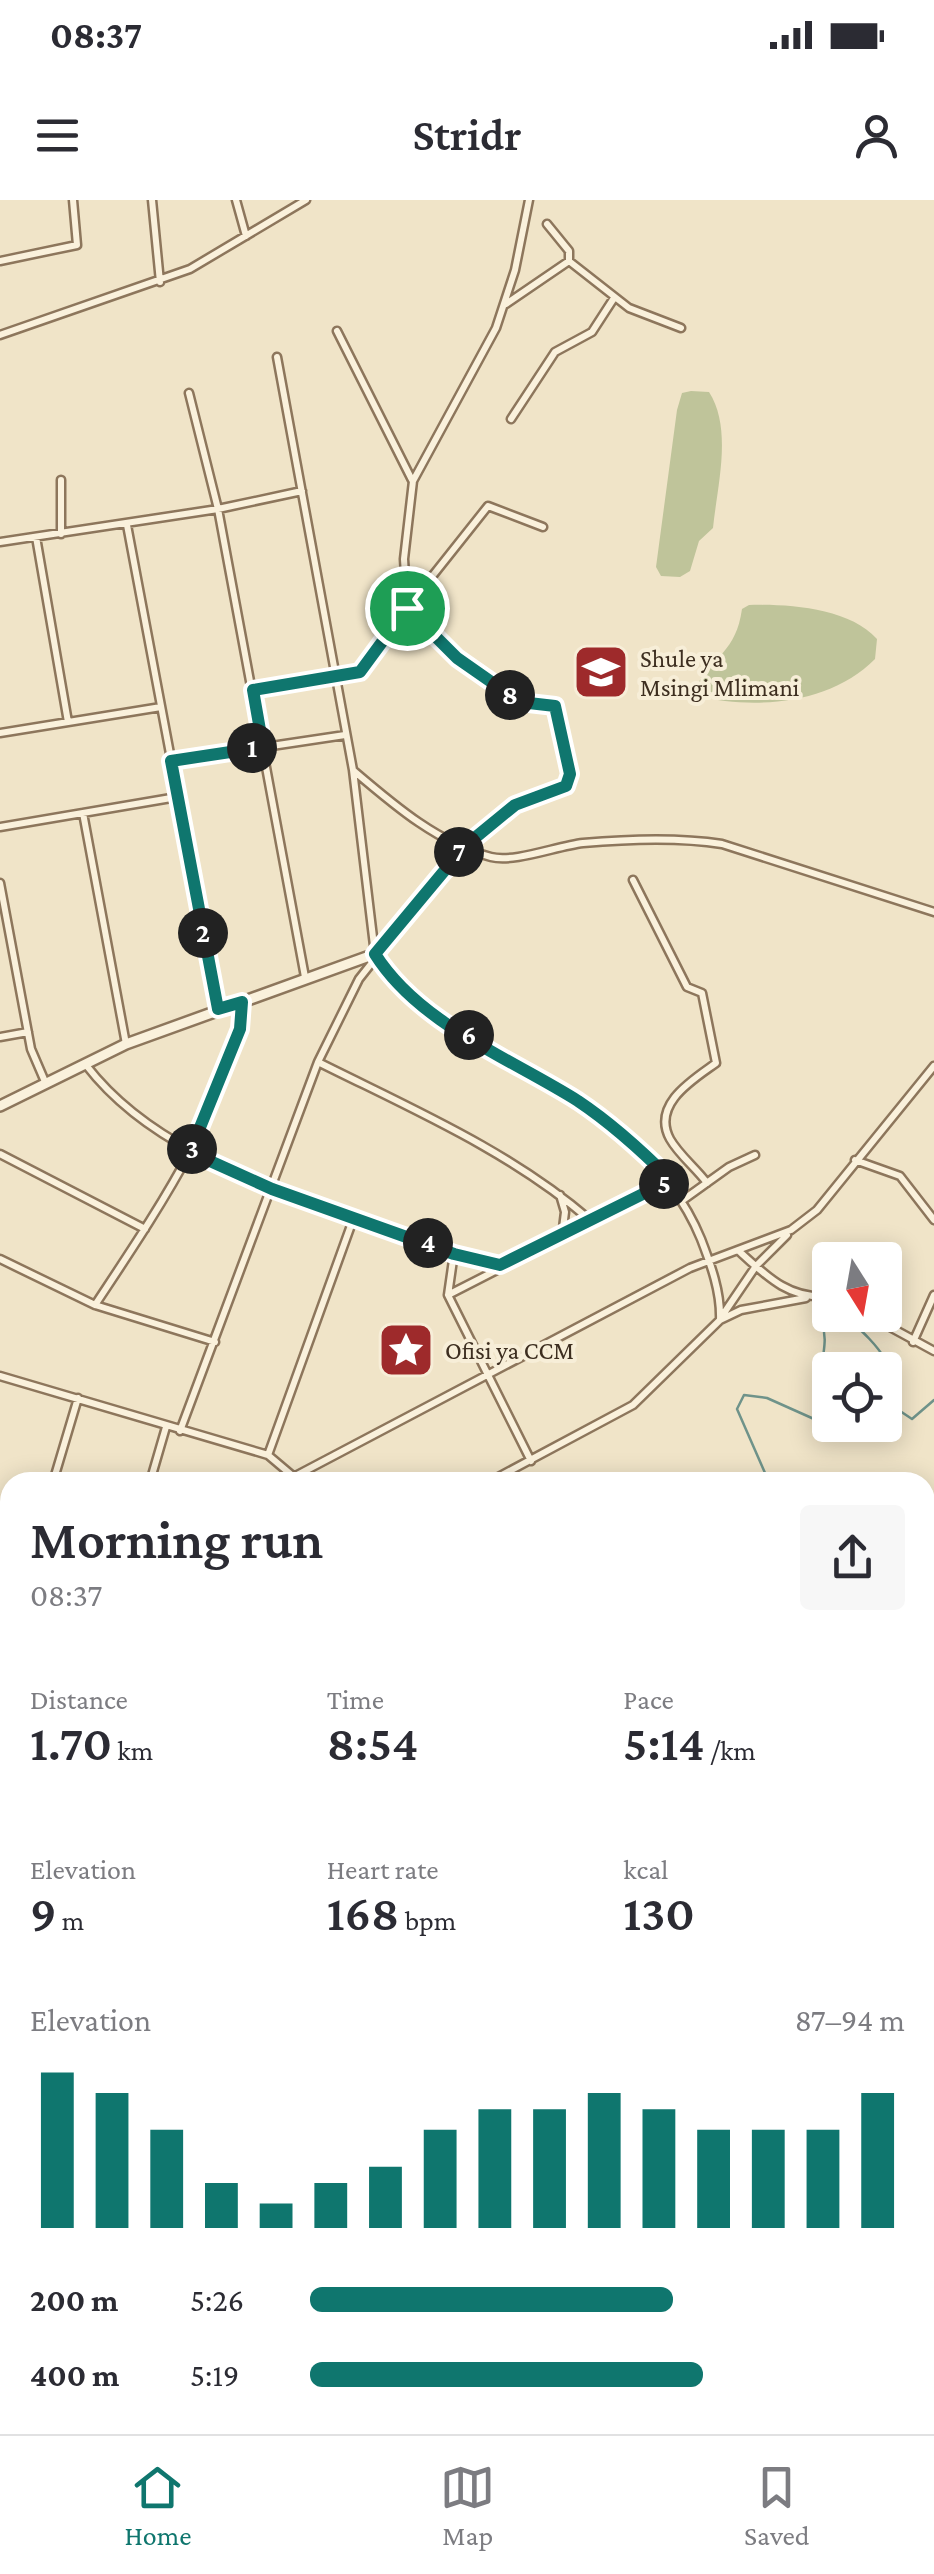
<!DOCTYPE html>
<html lang="en">
<head>
<meta charset="utf-8">
<style>
	:root { --surface:#fff; --page:#f7f7f7; --text:#2b2b33; --muted:#7c7c81; --line:#e1e1e2; --accent:#0f766e }
	body { margin:0; font-family:"Crimson Pro",serif; background:var(--page); color:var(--text); height:100vh; display:flex; flex-direction:column; font-size:38px; white-space:nowrap }
	* { box-sizing:border-box; margin:0 }
	p { font-size:32px; color:var(--muted) }
	.icon { flex:none; width:55px; height:55px; fill:none; stroke:currentColor; stroke-width:2; stroke-linecap:round; stroke-linejoin:round }
	.map { position:relative; flex:1; overflow:hidden }
	.sheet { position:absolute; left:0px; top:1272px; width:935px; height:962px; display:flex; flex-direction:column; background:var(--surface); border-radius:30px 30px 0 0; box-shadow:0 5px 25px #0003 }
	.sheet>* { flex:none }
	.needle { width:65px; rotate:169deg }
	.buttons { position:absolute; left:812px; top:1042px; display:grid; gap:20px }
	.buttons a { display:grid; place-items:center; width:90px; height:90px; border-radius:10px; background:var(--surface); box-shadow:0 5px 25px #0003; font-size:50px }
	.pin { position:absolute; display:grid; place-items:center; width:85px; height:85px; color:#fff; margin:-42px; border:5px solid #fff; border-radius:50%; box-shadow:0 2px 10px #0007 }
	.km { position:absolute; width:50px; height:50px; margin:-25px; border-radius:50%; background:#222; color:#fff; font-size:28px; line-height:50px; text-align:center }
	.round { display:grid; place-items:center; flex:none; width:105px; height:105px; border-radius:10px; background:var(--page) }
	.overview { display:flex; align-items:center; justify-content:space-between; height:170px; padding:0 30px }
	h1 { font-size:55px; font-weight:600; line-height:75px }
	.metrics { display:grid; grid-template-columns:repeat(3,1fr); gap:15px; height:170px; padding:10px 30px }
	.metrics div { display:grid; align-content:center }
	.metrics b { font-size:50px; font-weight:600 }
	.metrics small { font-size:28px; font-weight:400 }
	.metrics p { font-size:28px }
	.chart { height:280px; padding:20px 30px }
	.chart p { display:flex; justify-content:space-between }
	.chart svg { width:100%; height:180px; margin-top:10px; stroke:var(--accent); stroke-width:6 }
	ul { padding:0 30px; list-style:none; font-size:32px }
	li { display:grid; grid-template-columns:160px 120px 1fr; align-items:center; height:75px }
	li i { height:25px; border-radius:12px; background:var(--accent) }
	.status { display:flex; justify-content:space-between; align-items:center; height:70px; padding:0 50px; background:var(--surface); direction:ltr }
	.status svg { height:28px; fill:currentColor }
	header { display:flex; justify-content:space-between; align-items:center; height:130px; padding:0 30px; background:var(--surface); font-size:45px; font-weight:600 }
	.tabs { display:flex; justify-content:space-around; align-items:center; height:140px; border-top:2px solid var(--line); background:var(--surface); font-size:28px; color:var(--muted) }
	.tabs a { display:grid; justify-items:center; gap:5px }
	.tabs .current { color:var(--accent) }
	.map>svg:first-child { display:block }
	.cemetery { fill:#bfc49a }
	.lines { fill:none; stroke-linecap:round; stroke-linejoin:round }
	.stream { stroke:#6f938a; stroke-width:2.5 }
	.minor-casing { stroke:#8d765c; stroke-width:11 }
	.tertiary-casing { stroke:#8d765c; stroke-width:14 }
	.secondary-casing { stroke:#6f573f; stroke-width:15 }
	.minor { stroke:#faf1dc; stroke-width:6 }
	.tertiary { stroke:#faf1dc; stroke-width:9 }
	.secondary { stroke:#faf1dc; stroke-width:10 }
	.route-casing { stroke:#fff; stroke-width:20 }
	.route { stroke:#0f766e; stroke-width:12 }
	.labels { text-anchor:middle; stroke-width:8; stroke-linejoin:round; paint-order:stroke }
	.poi-label { font-size:25px; fill:#3d2e20; stroke:#f7eed8; text-anchor:start }
</style>
</head>
<body>
<div class="status"><b>08:37</b><svg viewBox="0 0 49 12"><path d="M0 12V9h3v3zM5 12V6h3v6zM10 12V3h3v9zM15 12V0h3v12zM26 1h20v11H26zM47 4h2v5h-2z"/></svg></div>
<header><svg class="icon" aria-label="menu" viewBox="0 0 24 24"><path d="M4 6h16M4 12h16M4 18h16"/></svg>Stridr<svg class="icon" aria-label="person" viewBox="0 0 24 24"><circle cx="12" cy="8" r="4"/><path d="M4 21q1-7 8-7t8 7"/></svg></header>
<div class="map">
<svg width="934" height="2234" viewBox="0 0 934 2234">
	<rect width="100%" height="100%" fill="#f0e4c8"/>
	<path class="cemetery" d="M691 191 709 192C733 229 717 287 713 328L699 341 690 371 680 377 661 376 656 367 677 210 682 193Z
		M749 405C789 404 849 408 877 439L875 459C831 504 756 510 697 496L695 488C714 455 736 452 742 409Z"/>
	<g class="lines">
		<path class="stream" d="M830 1195C813 1163 831 1150 822 1124L847 1117C883 1151 893 1161 900 1211L912 1219 934 1200
			M769 1282 737 1209 744 1195 767 1198 814 1219 830 1211
			M0 1942 10 1943"/>
		<g class="minor-casing">
			<path id="minor" d="M152 0 160 82
				M236 0 246 36
				M547 24 569 51V61
				M0 61 77 45 73 0
				M506 104 569 61 629 108 681 128
				M337 131 412 280
				M0 135 190 69 306 0
				M277 157 353 570 375 754C396 788 426 808 459 829 549 888 658 933 701 1039 711 1065 721 1092 720 1120
				M511 219 555 152 592 132 614 98
				M302 291 218 309 305 777
				M127 325 218 809
				M61 334V280
				M36 337 68 522
				M0 342 218 309 189 193
				M253 490 359 472 407 408 404 359 413 281 496 128 515 70 529 0
				M0 533 161 507
				M171 561 345 535
				M354 571C395 606 438 643 491 657 514 663 557 646 583 643 628 639 678 637 722 644L934 712
				M83 613 126 844
				M0 627 177 597
				M633 680 687 787 702 793 716 863C694 879 651 904 670 939 679 955 696 968 707 983
				M0 683 31 849 46 884
				M0 837 28 832
				M318 862C412 909 510 951 590 1020
				M86 865C153 952 264 983 362 1019 407 1036 452 1056 500 1065
				M0 954 145 1029
				M855 960 900 976 934 1020
				M560 995 565 1012 562 1036
				M683 1000 729 967 755 955
				M740 1052C768 1078 791 1100 830 1096
				M454 1053 448 1095 531 1261
				M0 1059 95 1105 215 1142
				M448 1095 671 981
				M95 1105C149 1023 234 901 242 803
				M868 1115 934 1151
				M720 1119 756 1066 787 1035
				M913 1142 934 1095
				M0 1176 268 1255 294 1277
				M180 1231 318 862 359 779 465 645 515 605 566 586 570 574 555 506 519 502 457 458 407 408 488 306 543 327
				M268 1255 354 1017
				M53 1282 78 1198
				M150 1282 166 1227
				M284 1282 690 1068 791 1030 817 1010 934 866
				M489 1282 633 1205 720 1120 741 1110 806 1098
				M925 1335 934 1323
				M0 1472 10 1434
				M0 1519 10 1517
				M925 2078H934
				M736 2225 737 2234"/>
		</g>
		<g class="tertiary-casing">
			<path id="tertiary" d="M0 906 126 844 375 754
				M58 2225 62 2234"/>
		</g>
		<g class="secondary-casing">
			<path id="secondary" d="M0 2101 10 2113
				M135 2225 147 2234"/>
		</g>
		<use href="#minor" class="minor"/>
		<use href="#tertiary" class="tertiary"/>
		<use href="#secondary" class="secondary"/>
	</g>
	<g class="lines">
		<g class="route-casing">
			<path id="route" d="M407 408 457 458 520 502 555 506 570 574 566 586 515 605 465 646 375 754C419 824 510 858 578 901 611 923 643 952 671 980L500 1065 454 1054 272 989 190 952 240 829 242 802 218 809 171 561 263 547 253 490 360 472Z"/>
		</g>
		<use href="#route" class="route"/>
	</g>
	<defs>
		<g id="school-square" transform="scale(2.875)"><rect x="-9" y="-9" width="18" height="18" rx="4" fill="#9e2a2b" stroke="#f7eed8"/><path d="M0-5L7-2L0 1L-7-2ZM-4 1L0 2.5L4 1V4Q0 6-4 4Z" fill="#fff"/></g>
		<g id="sight-square" transform="scale(2.875)"><rect x="-9" y="-9" width="18" height="18" rx="4" fill="#9e2a2b" stroke="#f7eed8"/><path d="M0-6L1.8-2.2L6-1.7L2.9 1.2L3.7 5.4L0 3.3L-3.7 5.4L-2.9 1.2L-6-1.7L-1.8-2.2Z" fill="#fff"/></g>
	</defs>
	<g fill-rule="evenodd">
		<use href="#school-square" x="601" y="472"/>
		<use href="#sight-square" x="406" y="1150"/>
	</g>
	<g class="labels">
		<g class="poi-label">
			<text x="640" y="467">Shule ya<tspan x="640" dy="29">Msingi Mlimani</tspan></text>
			<text x="445" y="1159">Ofisi ya CCM</text>
		</g>
	</g>
</svg>
<div class="buttons">
<a><svg class="needle" viewBox="-14 -14 28 28"><path d="M0-13l5 13h-10z" fill="#e53935"/><path d="M0 13l5-13h-10z" fill="#7c7c81"/></svg></a>
<a><svg class="icon" aria-label="locate" viewBox="0 0 24 24"><circle cx="12" cy="12" r="6"/><path d="M12 2v4M12 18v4M2 12h4M18 12h4"/></svg></a>
</div>
<div class="pin" style="left:407px;top:408px;background:#1e9e55"><svg class="icon" aria-label="arrive" viewBox="0 0 24 24"><path d="M6 21V4h12l-3 4 3 4H6"/></svg></div>
<b class="km" style="left:252px;top:548px">1</b>
<b class="km" style="left:203px;top:733px">2</b>
<b class="km" style="left:192px;top:949px">3</b>
<b class="km" style="left:428px;top:1043px">4</b>
<b class="km" style="left:664px;top:984px">5</b>
<b class="km" style="left:469px;top:835px">6</b>
<b class="km" style="left:459px;top:652px">7</b>
<b class="km" style="left:510px;top:495px">8</b>
<section class="sheet">
<div class="overview"><div><h1>Morning run</h1><p>08:37</p></div><a class="round"><svg class="icon" aria-label="share" viewBox="0 0 24 24"><path d="M12 15V3M7 8l5-5 5 5M5 13v7h14v-7"/></svg></a></div>
<div class="metrics">
<div><p>Distance</p><b>1.70<small> km</small></b></div>
<div><p>Time</p><b>8:54</b></div>
<div><p>Pace</p><b>5:14<small> /km</small></b></div>
</div>
<div class="metrics">
<div><p>Elevation</p><b>9<small> m</small></b></div>
<div><p>Heart rate</p><b>168<small> bpm</small></b></div>
<div><p>kcal</p><b>130</b></div>
</div>
<div class="chart"><p><span>Elevation</span>87–94 m</p>
<svg viewBox="0 0 160 44" preserveAspectRatio="none"><path d="M5 44V6M15 44V11M25 44V20M35 44V33M45 44V38M55 44V33M65 44V29M75 44V20M85 44V15M95 44V15M105 44V11M115 44V15M125 44V20M135 44V20M145 44V20M155 44V11"/></svg>
</div>
<ul>
<li><b>200 m</b>5:26<i style="width:61%"></i></li>
<li><b>400 m</b>5:19<i style="width:66%"></i></li>
</ul>
</section>
</div>
<nav class="tabs">
<a class="current"><svg class="icon" aria-label="home" viewBox="0 0 24 24"><path d="M3 11l9-7 9 7M6 9v11h12V9"/></svg>Home</a>
<a><svg class="icon" aria-label="map" viewBox="0 0 24 24"><path d="M3 6l6-2 6 2 6-2v14l-6 2-6-2-6 2zM9 4v14M15 6v14"/></svg>Map</a>
<a><svg class="icon" aria-label="saved" viewBox="0 0 24 24"><path d="M7 4h10v16l-5-4-5 4z"/></svg>Saved</a>
</nav>
</body>
</html>
